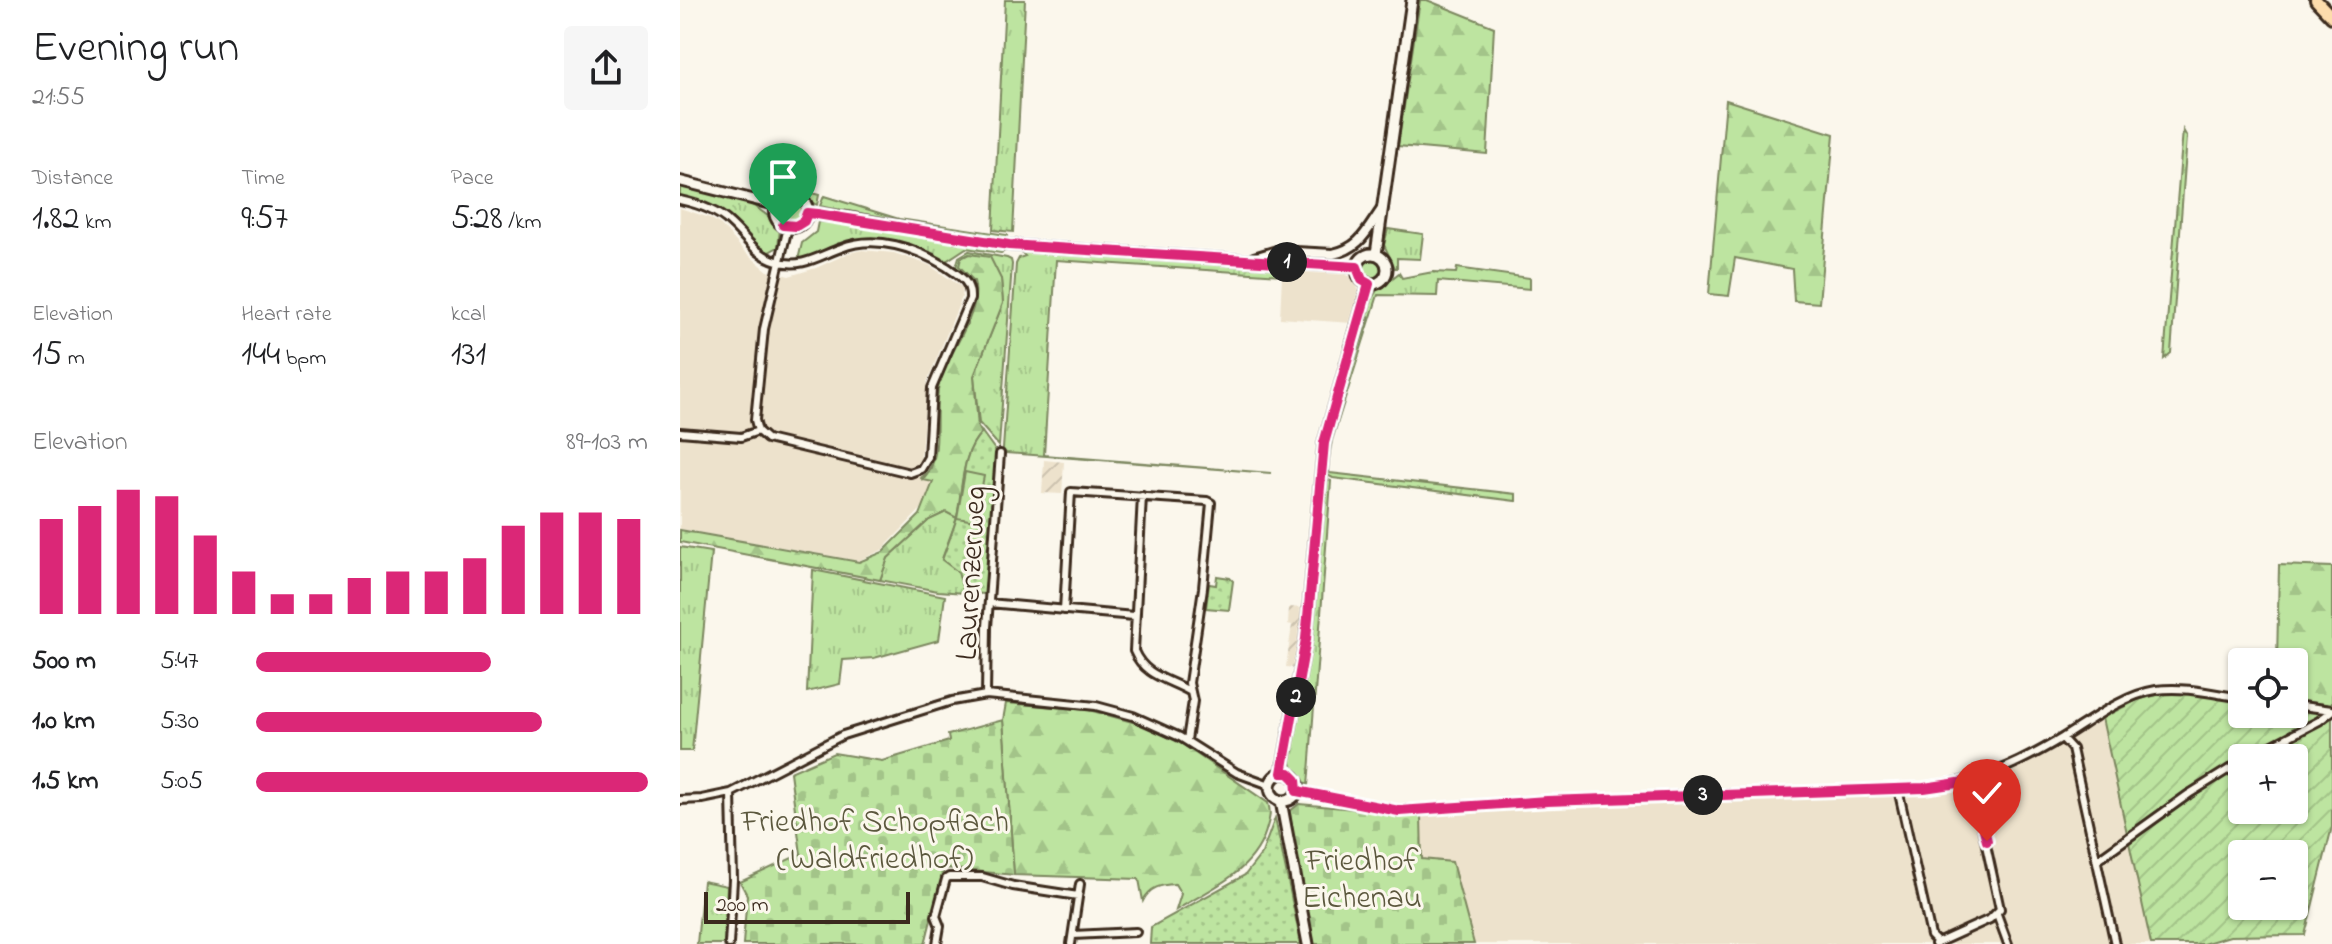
<!DOCTYPE html>
<html lang="en">
<head>
<meta charset="utf-8">
<style>
	:root { --surface:#fff; --page:#f6f6f6; --text:#202124; --muted:#757577; --accent:#db2777 }
	body { margin:0; font-family:"Indie Flower",sans-serif; background:var(--page); color:var(--text); height:100vh; display:flex; flex-direction:column; font-size:30px; white-space:nowrap }
	* { box-sizing:border-box; margin:0 }
	p { font-size:26px; color:var(--muted) }
	.icon { flex:none; width:44px; height:44px; fill:none; stroke:currentColor; stroke-width:2; stroke-linecap:round; stroke-linejoin:round }
	.map { position:relative; flex:1; overflow:hidden }
	.panel { display:flex; flex-direction:column; background:var(--surface); width:680px }
	.panel>* { flex:none }
	.tools { position:absolute; left:1548px; top:648px; display:grid; gap:16px }
	.tools a { display:grid; place-items:center; width:80px; height:80px; border-radius:8px; background:var(--surface); box-shadow:0 2px 6px #0004; font-size:40px }
	.scale { position:absolute; left:24px; bottom:20px; width:206px; box-sizing:border-box; padding-left:8px; border:4px solid #3b2a1e; border-top:0; font-size:22px; line-height:28px; white-space:nowrap; color:#3b2a1e; -webkit-text-stroke:6px #fbf7ec; paint-order:stroke }
	.pin { position:absolute; display:grid; place-items:center; width:68px; height:68px; color:#fff; margin:-82px -34px; border-radius:50% 50% 50% 0; rotate:-45deg; box-shadow:0 0 8px #0007 }
	.pin .icon { rotate:45deg }
	.km { position:absolute; width:40px; height:40px; margin:-20px; border-radius:50%; background:#222; color:#fff; font-size:22px; line-height:40px; text-align:center }
	.round { display:grid; place-items:center; flex:none; width:84px; height:84px; border-radius:8px; background:var(--page) }
	.headline { display:flex; align-items:center; justify-content:space-between; height:136px; padding:0 32px }
	h1 { font-size:44px; font-weight:600; line-height:60px }
	.metrics { display:grid; grid-template-columns:repeat(3,1fr); gap:12px; height:136px; padding:8px 32px }
	.metrics div { display:grid; align-content:center }
	.metrics b { font-size:34px; font-weight:600 }
	.metrics small { font-size:22px; font-weight:400 }
	.metrics p { font-size:22px }
	.chart { height:224px; padding:16px 32px }
	.chart p { display:flex; justify-content:space-between }
	.chart svg { width:100%; height:144px; margin-top:8px; stroke:var(--accent); stroke-width:6 }
	ul { padding:0 32px; list-style:none; font-size:26px }
	li { display:grid; grid-template-columns:128px 96px 1fr; align-items:center; height:60px }
	li i { height:20px; border-radius:10px; background:var(--accent) }
	main { display:flex; flex:1; min-height:0 }
	.map>svg:first-child { display:block }
	.built { fill:#ede2cc }
	.industrial { fill:url(#industrial-furrows) }
	.grass { fill:url(#grass-tufts); stroke:#7c875f; stroke-width:2 }
	.forest { fill:url(#forest-firs); stroke:#7c875f; stroke-width:2 }
	.cemetery { fill:url(#cemetery-stones); stroke:#7c875f; stroke-width:2 }
	.park { fill:url(#park-dots); stroke:#7c875f; stroke-width:2 }
	.garden { fill:url(#garden-furrows); stroke:#7c875f; stroke-width:2; fill-rule:evenodd }
	.pitch { fill:#bde4a0; stroke:#7c875f; stroke-width:2 }
	.lines { fill:none; stroke-linecap:round; stroke-linejoin:round }
	.minor-casing { stroke:#3b2a1e; stroke-width:12 }
	.tertiary-casing { stroke:#3b2a1e; stroke-width:14 }
	.secondary-casing { stroke:#3b2a1e; stroke-width:15 }
	.primary-casing { stroke:#3b2a1e; stroke-width:16 }
	.minor { stroke:#fbf7ec; stroke-width:6 }
	.tertiary { stroke:#fbf7ec; stroke-width:8 }
	.secondary { stroke:#fbf7ec; stroke-width:9 }
	.primary { stroke:#fddcac; stroke-width:10 }
	.route-casing { stroke:#fff; stroke-width:16 }
	.route { stroke:#db2777; stroke-width:10 }
	.labels { text-anchor:middle; stroke-width:6; stroke-linejoin:round; paint-order:stroke }
	.street-label { font-size:32px; fill:#3b2a1e; stroke:#fbf7ec }
	.park-label { font-size:32px; fill:#5c583e; stroke:#fbf7ec }
</style>
</head>
<body>
<main>
<section class="panel">
<div class="headline"><div><h1>Evening run</h1><p>21:55</p></div><a class="round"><svg class="icon" aria-label="share" viewBox="0 0 24 24"><path d="M12 15V3M7 8l5-5 5 5M5 13v7h14v-7"/></svg></a></div>
<div class="metrics">
<div><p>Distance</p><b>1.82<small> km</small></b></div>
<div><p>Time</p><b>9:57</b></div>
<div><p>Pace</p><b>5:28<small> /km</small></b></div>
</div>
<div class="metrics">
<div><p>Elevation</p><b>15<small> m</small></b></div>
<div><p>Heart rate</p><b>144<small> bpm</small></b></div>
<div><p>kcal</p><b>131</b></div>
</div>
<div class="chart"><p><span>Elevation</span>89–103 m</p>
<svg viewBox="0 0 160 44" preserveAspectRatio="none"><path d="M5 44V15M15 44V11M25 44V6M35 44V8M45 44V20M55 44V31M65 44V38M75 44V38M85 44V33M95 44V31M105 44V31M115 44V27M125 44V17M135 44V13M145 44V13M155 44V15"/></svg>
</div>
<ul>
<li><b>500 m</b>5:47<i style="width:60%"></i></li>
<li><b>1.0 km</b>5:30<i style="width:73%"></i></li>
<li><b>1.5 km</b>5:05<i style="width:100%"></i></li>
</ul>
</section>
<div class="map">
<svg width="1652" height="944" viewBox="0 0 1652 944">
	<defs>
		<pattern id="industrial-furrows" width="10" height="10" patternUnits="userSpaceOnUse" patternTransform="scale(2)"><rect width="10" height="10" fill="#ede2cc"/><path d="M-1 1l2-2M0 10L10 0M9 11l2-2" fill="none" stroke="#ccc2af"/></pattern>
		<pattern id="grass-tufts" width="24" height="20" patternUnits="userSpaceOnUse" patternTransform="scale(2)"><rect width="24" height="20" fill="#bde4a0"/><path d="M3 7l-1-3M5 7V3M7 7l1-3M15 17l-1-3M17 17v-4M19 17l1-3" fill="none" stroke="#a3c489"/></pattern>
		<pattern id="forest-firs" width="22" height="20" patternUnits="userSpaceOnUse" patternTransform="scale(2)"><rect width="22" height="20" fill="#bde4a0"/><path d="M5 1l3.5 6h-7zM16 11l3.5 6h-7z" fill="#a3c489"/></pattern>
		<pattern id="cemetery-stones" width="16" height="16" patternUnits="userSpaceOnUse" patternTransform="scale(2)"><rect width="16" height="16" fill="#bde4a0"/><path d="M2 7V4a2 2 0 0 1 4 0v3zM10 15v-3a2 2 0 0 1 4 0v3z" fill="#a3c489"/></pattern>
		<pattern id="park-dots" width="8" height="8" patternUnits="userSpaceOnUse" patternTransform="scale(2)"><rect width="8" height="8" fill="#bde4a0"/><path d="M2 2h.1M6 6h.1" fill="none" stroke="#a3c489" stroke-width="1.8" stroke-linecap="round"/></pattern>
		<pattern id="garden-furrows" width="10" height="10" patternUnits="userSpaceOnUse" patternTransform="scale(2)"><rect width="10" height="10" fill="#bde4a0"/><path d="M-1 1l2-2M0 10L10 0M9 11l2-2" fill="none" stroke="#a3c489"/></pattern>
	</defs>
	<rect width="100%" height="100%" fill="#fbf7ec"/>
	<filter id="ink" filterUnits="userSpaceOnUse"><feTurbulence type="fractalNoise" baseFrequency=".0125" numOctaves="2"/><feDisplacementMap in="SourceGraphic" scale="16" xChannelSelector="R" yChannelSelector="G"/><feConvolveMatrix kernelMatrix="1 2 1 2 8 2 1 2 1" color-interpolation-filters="sRGB"/></filter>
	<g filter="url(#ink)">
		<path class="built" d="M0 208 30 218 41 225 64 251 88 271 109 276 136 268 169 253 182 250 214 253 249 265 283 288 282 297 247 382 240 464 243 480 253 482 244 506 202 550 178 561 0 529Z
			M607 271 665 274 673 278 680 293 672 323 600 318 602 275Z
			M1422 718 1471 944H794L772 862 742 859 741 815 1245 792 1291 784 1321 775 1378 746Z"/>
		<path class="industrial" d="M364 460 384 462 382 494 362 493Z
			M609 607 623 608 615 668 606 667 612 625 608 624Z"/>
		<path class="grass" d="M325 0H345L333 232 313 230Z
			M1503 130 1507 137 1491 353 1484 359Z
			M85 180 139 195 137 205C129 202 123 193 114 192 103 190 93 196 81 194Z
			M0 185C38 193 75 196 100 229L98 247 89 252C69 248 59 223 42 212 30 204 14 201 0 197Z
			M144 196 219 219 327 235V240L207 221 140 206Z
			M99 211a12 12 0 1 1 24 0a12 12 0 1 1-24 0Z
			M156 221 325 248V251L321 253 286 248 266 261C235 248 202 231 167 242 150 247 136 257 118 260L122 243 136 232 138 222Z
			M708 229 743 234 740 259 717 258V268H715L704 245Z
			M339 250 605 269 607 271 602 275 376 260 364 455 591 473 326 453 323 449 336 264 339 258 345 256Z
			M289 251 327 258 331 260 332 264 319 446 299 423 294 376 323 303 321 279 284 271 294 281 296 299 259 384 252 464 243 480 241 478 249 471 252 462 258 385 294 301 293 283 276 267 279 257Z
			M681 269a12 12 0 1 1 24 0a12 12 0 1 1-24 0Z
			M777 268 850 278V289L758 281 757 296 698 295 652 440 647 468 650 473 836 494V501L653 478 645 474V462L651 432 689 317 687 316 691 300 697 290 719 273 722 278 753 272 776 273Z
			M645 479 651 481 628 786 614 771 610 760 629 654Z
			M266 512 277 518 262 559 278 571 284 593 258 591 200 580 208 558 249 520Z
			M0 547 31 552 12 751H0Z
			M133 570 265 596 259 640 194 658 163 660 160 684 127 692Z
			M23 881 47 886 44 944H17Z"/>
		<path class="forest" d="M740 0H747L814 27 807 154 718 146Z
			M1046 100 1154 134 1139 303 1114 301 1112 269 1055 258 1049 296 1029 294Z
			M289 254 310 257 321 279 323 303 294 376 298 428 302 432C281 453 282 490 277 518L266 512 249 520 208 558 200 580 0 542V530L179 562 203 552 240 515 253 482 243 480C265 457 252 413 259 384 267 353 303 313 294 281L279 266 281 258Z
			M1599 565 1652 567V707L1614 702V662H1597Z
			M326 703 409 710 467 726 502 744 588 803C591 812 590 817 587 827 576 871 532 888 496 910L501 894 495 884C480 885 470 887 463 901L459 879 334 875 323 720Z"/>
		<path class="cemetery" d="M323 720 334 875 264 868 245 944H63L67 895 60 882 121 854 110 772 154 753 202 761 269 741 268 735Z
			M619 804 741 815 742 859 772 862 794 944H634L613 850 610 811Z"/>
		<path class="park" d="M302 432 318 454 306 594 284 593 278 572 262 560C267 546 273 531 277 517 284 488 280 454 302 432Z
			M537 576 550 578 553 581 549 610 526 608 529 584 536 585Z
			M595 818 621 944H470L471 927 565 875 582 853Z"/>
		<path class="garden" d="M1481 694H1509L1562 701V714H1614V707L1652 712V827L1625 935 1550 936 1523 944H1471L1422 718 1457 700ZM1562 758H1614V810H1562ZM1562 854H1614V906H1562Z"/>
		<path class="pitch" d="M285 472 304 476 295 521 277 518Z"/>
		<g class="lines">
			<g class="minor-casing">
				<path id="minor" d="M0 200C18 204 37 210 50 223 67 238 74 254 97 261 121 269 139 256 161 248 196 234 236 248 267 267 280 276 291 281 290 299L252 388 248 457 241 469 230 473 87 439 78 431
					M78 431 75 420 84 329 108 227
					M0 432 61 437 78 431
					M462 496 454 651C465 677 489 679 511 692
					M309 603 454 616
					M384 610 391 492 527 501 531 503 523 588 509 683 513 701 507 740
					M306 695 307 627 320 454
					M1614 705 1652 710
					M1382 738C1410 721 1443 695 1476 690 1505 686 1534 694 1562 698
					M1568 758 1639 721 1652 711
					M1218 789 1251 936 1257 942
					M617 791 719 811 867 801 1244 788C1304 779 1330 769 1382 738L1392 749 1435 944
					M0 800 22 799 51 793 163 735 272 701 306 695 416 706 453 716 500 737 557 773 590 785
					M1417 860 1509 794 1562 761
					M1317 914 1328 944
					M393 935 456 932
					M49 944 53 880 51 793
					M257 944 260 926 256 916 266 879 269 877H302L333 886 398 896
					M391 944 400 884
					M1255 944 1310 919 1320 909 1292 781"/>
			</g>
			<g class="tertiary-casing">
				<path id="tertiary" d="M0 181 95 205
					M94 211a17 17 0 1 1 34 0a17 17 0 1 1-34 0Z
					M127 213 160 216 328 245 677 267
					M574 258 597 251 653 254C681 248 687 230 702 209"/>
			</g>
			<g class="secondary-casing">
				<path id="secondary" d="M677 269a15 15 0 1 1 30 0a15 15 0 1 1-30 0Z
					M696 254 732 0
					M590 787a14 14 0 1 1 28 0a14 14 0 1 1-28 0Z
					M602 773 626 639 644 443 689 284
					M601 801 628 944"/>
			</g>
			<g class="primary-casing">
				<path id="primary" d="M1636 0 1652 17"/>
			</g>
			<use href="#minor" class="minor"/>
			<use href="#tertiary" class="tertiary"/>
			<use href="#secondary" class="secondary"/>
			<use href="#primary" class="primary"/>
		</g>
	</g>
	<g class="lines" filter="url(#ink)">
		<g class="route-casing">
			<path id="route" d="M103 225 116 226 124 221 127 213 137 214 329 245 677 267 682 280 689 284 644 443 626 639 602 773H609L616 780 617 791 719 811 867 801 1244 788 1292 781 1307 841"/>
		</g>
		<use href="#route" class="route"/>
	</g>
	<g class="labels">
		<g class="street-label">
			<text transform="translate(289 573) rotate(-87)" y="11">Laurenzerweg</text>
		</g>
		<g class="park-label">
			<text x="195" y="831">Friedhof Schopflach<tspan x="195" dy="37">(Waldfriedhof)</tspan></text>
			<text x="682" y="870">Friedhof<tspan x="682" dy="37">Eichenau</tspan></text>
		</g>
	</g>
</svg>
<div class="tools">
<a><svg class="icon" aria-label="locate" viewBox="0 0 24 24"><circle cx="12" cy="12" r="6"/><path d="M12 2v4M12 18v4M2 12h4M18 12h4"/></svg></a>
<a>+</a>
<a>−</a>
</div>
<div class="scale">200 m</div>
<div class="pin" style="left:103px;top:225px;background:#1e9e55"><svg class="icon" aria-label="arrive" viewBox="0 0 24 24"><path d="M6 21V4h12l-3 4 3 4H6"/></svg></div>
<div class="pin" style="left:1307px;top:841px;background:#d93025"><svg class="icon" aria-label="check" viewBox="0 0 24 24"><path d="M5 12l5 5 9-10"/></svg></div>
<b class="km" style="left:607px;top:262px">1</b>
<b class="km" style="left:616px;top:697px">2</b>
<b class="km" style="left:1023px;top:795px">3</b>
</div>
</main>
</body>
</html>
